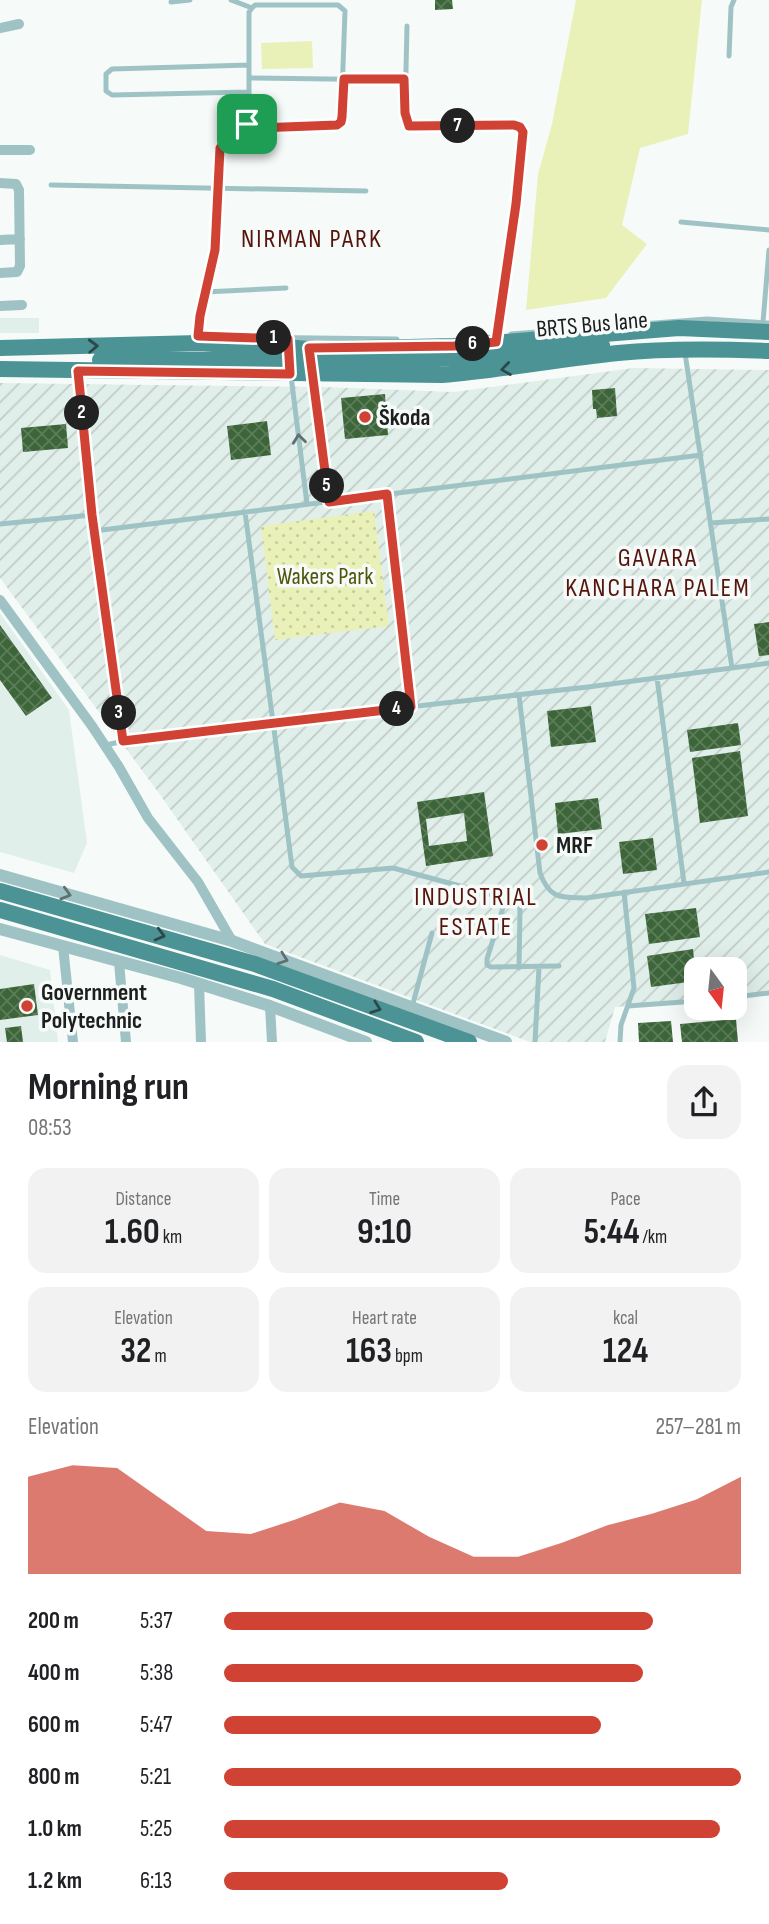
<!DOCTYPE html>
<html lang="en">
<head>
<meta charset="utf-8">
<style>
	:root { --surface:#fff; --page:#f2f2f2; --text:#202124; --muted:#757577; --accent:#cf4234 }
	body { margin:0; font-family:"Sofia Sans Condensed",sans-serif; background:var(--page); color:var(--text); height:100vh; display:flex; flex-direction:column; font-size:26px; white-space:nowrap }
	* { box-sizing:border-box; margin:0 }
	p { font-size:23px; color:var(--muted) }
	.icon { flex:none; width:38px; height:38px; fill:none; stroke:currentColor; stroke-width:2; stroke-linecap:round; stroke-linejoin:round }
	.map { position:relative; height:1042px; overflow:hidden }
	.side { display:flex; flex-direction:column; background:var(--surface); flex:1 }
	.side>* { flex:none }
	.needle { width:46px; rotate:165deg }
	.buttons { position:absolute; left:684px; top:957px; display:grid; gap:14px }
	.buttons a { display:grid; place-items:center; width:63px; height:63px; border-radius:14px; background:var(--surface); box-shadow:0 7px 28px #0002; font-size:35px }
	.pin { position:absolute; display:grid; place-items:center; width:60px; height:60px; color:#fff; margin:-30px; border-radius:14px; box-shadow:0 4px 10px #0006 }
	.km { position:absolute; width:35px; height:35px; margin:-18px; border-radius:50%; background:#222; color:#fff; font-size:19px; line-height:35px; text-align:center }
	.round { display:grid; place-items:center; flex:none; width:74px; height:74px; border-radius:21px; background:var(--page) }
	.summary { display:flex; align-items:center; justify-content:space-between; height:119px; padding:0 28px }
	h1 { font-size:38px; font-weight:700; line-height:52px }
	.metrics { display:grid; grid-template-columns:repeat(3,1fr); gap:10px; height:119px; padding:7px 28px }
	.metrics div { display:grid; align-content:center; border-radius:18px; background:var(--page); text-align:center }
	.metrics b { font-size:35px; font-weight:700 }
	.metrics small { font-size:19px; font-weight:400 }
	.metrics p { font-size:19px }
	.chart { height:196px; padding:14px 28px }
	.chart p { display:flex; justify-content:space-between }
	.chart svg { width:100%; height:126px; margin-top:7px; fill:var(--accent); opacity:.7 }
	ul { padding:0 28px; list-style:none; font-size:23px }
	li { display:grid; grid-template-columns:112px 84px 1fr; align-items:center; height:52px }
	li i { height:18px; border-radius:9px; background:var(--accent) }
	.map>svg:first-child { display:block }
	.built { fill:#e1efea }
	.industrial { fill:url(#industrial-furrows) }
	.grass { fill:url(#grass-dots) }
	.pitch { fill:#e9f1b8 }
	.building { fill:url(#building-cross-hatch); fill-rule:evenodd }
	.lines { fill:none; stroke-linecap:round; stroke-linejoin:round }
	.service { stroke:#9fc3c4; stroke-width:5 }
	.minor { stroke:#9fc3c4; stroke-width:10 }
	.tertiary { stroke:#9fc3c4; stroke-width:12 }
	.primary { stroke:#4c9396; stroke-width:16 }
	.oneway { stroke:#2d4848 }
	.oneway2 { stroke:#5e7171 }
	.route-casing { stroke:#fff; stroke-width:14 }
	.route { stroke:#cf4234; stroke-width:9 }
	.poi-dot { fill:#cf4234; stroke:#f6fbf9; stroke-width:2.5 }
	.labels { text-anchor:middle; stroke-width:7; stroke-linejoin:round; paint-order:stroke }
	.street-label { font-size:24px; fill:#1d1f1e; stroke:#f6fbf9 }
	.poi-label { font-size:24px; font-weight:bold; fill:#1d1f1e; stroke:#f6fbf9; text-anchor:start }
	.park-label { font-size:24px; fill:#50560c; stroke:#f6fbf9 }
	.neighbourhood-label { font-size:26px; letter-spacing:2px; fill:#57140d; stroke:#f6fbf9 }
</style>
</head>
<body>
<div class="map">
<svg width="769" height="1042" viewBox="0 0 769 1042">
	<defs>
		<pattern id="industrial-furrows" width="10" height="10" patternUnits="userSpaceOnUse" patternTransform="scale(1.75)"><rect width="10" height="10" fill="#e1efea"/><path d="M-1 1l2-2M0 10L10 0M9 11l2-2" fill="none" stroke="#c1ccc8"/></pattern>
		<pattern id="grass-dots" width="8" height="8" patternUnits="userSpaceOnUse" patternTransform="scale(1.75)"><rect width="8" height="8" fill="#e9f1b8"/><path d="M2 2h.1M6 6h.1" fill="none" stroke="#c7ce9e" stroke-width="1.8" stroke-linecap="round"/></pattern>
		<pattern id="building-cross-hatch" width="8" height="8" patternUnits="userSpaceOnUse" patternTransform="scale(1.75)"><rect width="8" height="8" fill="#3c6639"/><path d="M0 0l8 8M0 8l8-8" fill="none" stroke="#5c7c5a"/></pattern>
	</defs>
	<rect width="100%" height="100%" fill="#f6fbf9"/>
	<path class="built" d="M0 318H39V333H0Z
		M0 613 69 710 87 843 74 873 0 852Z
		M0 955 50 970 58 1042H0Z"/>
	<path class="industrial" d="M634 368 769 370V995L735 997V970H696V1001L615 1007 605 1042H530L265 944 158 792 0 578V383L323 387 454 392Z"/>
	<path class="grass" d="M374 511 389 626 275 640 261 526Z"/>
	<path class="pitch" d="M576 0H702L688 134 640 148 622 225 647 244 606 298 526 310 538 174 552 124Z
		M312 41 313 68 262 69 261 43Z"/>
	<path class="building" d="M435 0H452L453 9 435 10Z
		M615 388 617 416 597 418 596 409H593L592 390Z
		M385 394 388 435 345 439 341 398Z
		M267 421 271 455 231 460 227 426Z
		M66 424 68 448 23 452 21 428Z
		M769 622V655L759 656 754 624Z
		M0 625 52 698 26 716 0 680Z
		M591 706 596 742 551 747 547 711Z
		M738 723 741 745 690 752 687 730Z
		M740 751 748 816 700 823 692 758Z
		M484 792 493 856 426 866 417 802ZM464 813 467 841 429 846 426 819Z
		M598 798 602 829 558 834 555 803Z
		M653 838 657 870 623 874 619 842Z
		M696 908 700 937 649 944 645 914Z
		M693 949 696 981 651 987 647 956Z
		M34 984 38 1015 0 1020V989Z
		M736 1019 738 1042H682L680 1024Z
		M671 1021 673 1042H639L638 1023Z
		M21 1026 23 1042H7L5 1028Z"/>
	<g class="lines">
		<path class="service" d="M231 0 252 8 255 5H338L345 11 341 122 337 125 258 128H252L247 124
			M171 2 190 0
			M407 26 405 113 409 126 515 125 523 132 516 204 496 339
			M729 56 731 7 734 0
			M249 65 112 69 106 74V91L112 95 249 92
			M249 78 404 80
			M51 185 366 191
			M681 222 769 230
			M205 292 286 288
			M763 322 769 250
			M511 334 707 319 769 323
			M204 336H198V326L215 250 220 148 232 133 247 124 249 120V12L252 8
			M235 337 397 339
			M685 353 732 668
			M78 372 92 515 123 741
			M291 376 307 504
			M312 377 329 502
			M387 494 411 707
			M245 512 273 722 588 687 769 663
			M711 523 769 519
			M0 524 92 515
			M94 531 701 455
			M657 678 684 883
			M519 695 540 873C550 900 561 897 586 898L769 872
			M106 745 133 739 273 722 292 867 301 876 393 868 516 901 520 909 519 968
			M506 898 487 959V965L491 967 559 966
			M735 997 769 993
			M628 1006 696 1001
			M412 1007 432 933
			M535 1042 539 967
			M620 1042 621 1025 634 988 624 892"/>
		<path class="minor" d="M0 28 19 24
			M0 150H30
			M0 183 16 184 19 190 20 266 17 272 0 273
			M0 240 20 239
			M0 306 22 305
			M0 600 92 726 119 767 148 818 198 882 232 941
			M63 946 73 1042
			M119 962 126 1042
			M199 984 201 1042
			M270 1006 272 1042"/>
		<path class="tertiary" d="M0 875 232 941 506 1042
			M0 929 181 978 270 1006 366 1042"/>
		<path class="primary" d="M0 348 199 343 316 349 454 346 679 328 769 332
			M100 360 438 359 530 353 602 345
			M0 369 442 375C501 370 559 359 618 353 668 348 719 349 769 351
			M0 891 255 964 469 1042
			M0 910 273 989 416 1042"/>
	</g>
	<defs><path id="oneway-chevron" d="M-2-3.5L2.5 0L-2 3.5" fill="none" stroke-width="1.6" stroke-linecap="round" stroke-linejoin="round" transform="scale(1.75)"/></defs>
	<g class="oneway">
		<use href="#oneway-chevron" transform="translate(93 346) rotate(-2)"/>
		<use href="#oneway-chevron" transform="translate(506 369) rotate(172)"/>
		<use href="#oneway-chevron" transform="translate(160 935) rotate(15)"/>
		<use href="#oneway-chevron" transform="translate(376 1008) rotate(20)"/>
	</g>
	<g class="oneway2">
		<use href="#oneway-chevron" transform="translate(299 439) rotate(-97)"/>
		<use href="#oneway-chevron" transform="translate(66 894) rotate(16)"/>
		<use href="#oneway-chevron" transform="translate(283 959) rotate(20)"/>
	</g>
	<g class="lines">
		<g class="route-casing">
			<path id="route" d="M344 79H404L405 113 409 126 514 125 520 127 523 132 516 204 496 342 454 346 309 348 329 502 387 494 411 707 123 741 92 515 78 371 290 374 288 339 198 336 200 316 215 250 220 148 232 133 247 124 252 128H258L337 125 341 122 342 117Z"/>
		</g>
		<use href="#route" class="route"/>
	</g>
	<g class="poi-dot">
		<circle cx="365" cy="417" r="7"/>
		<circle cx="542" cy="845" r="7"/>
		<circle cx="27" cy="1006" r="7"/>
	</g>
	<g class="labels">
		<g class="street-label">
			<text transform="translate(592 324) rotate(-5)" y="8">BRTS Bus lane</text>
		</g>
		<g class="poi-label">
			<text x="379" y="425">Škoda</text>
			<text x="556" y="853">MRF</text>
			<text x="41" y="1000">Government<tspan x="41" dy="28">Polytechnic</tspan></text>
		</g>
		<g class="park-label">
			<text x="325" y="584">Wakers Park</text>
		</g>
		<g class="neighbourhood-label">
			<text x="312" y="247">NIRMAN PARK</text>
			<text x="658" y="566">GAVARA<tspan x="658" dy="30">KANCHARA PALEM</tspan></text>
			<text x="476" y="905">INDUSTRIAL<tspan x="476" dy="30">ESTATE</tspan></text>
		</g>
	</g>
</svg>
<div class="buttons">
<a><svg class="needle" viewBox="-14 -14 28 28"><path d="M0-13l5 13h-10z" fill="#e53935"/><path d="M0 13l5-13h-10z" fill="#757577"/></svg></a>
</div>
<div class="pin" style="left:247px;top:124px;background:#1e9e55"><svg class="icon" aria-label="arrive" viewBox="0 0 24 24"><path d="M6 21V4h12l-3 4 3 4H6"/></svg></div>
<b class="km" style="left:274px;top:338px">1</b>
<b class="km" style="left:82px;top:413px">2</b>
<b class="km" style="left:119px;top:713px">3</b>
<b class="km" style="left:397px;top:709px">4</b>
<b class="km" style="left:327px;top:486px">5</b>
<b class="km" style="left:473px;top:344px">6</b>
<b class="km" style="left:458px;top:126px">7</b>
</div>
<section class="side">
<div class="summary"><div><h1>Morning run</h1><p>08:53</p></div><a class="round"><svg class="icon" aria-label="share" viewBox="0 0 24 24"><path d="M12 15V3M7 8l5-5 5 5M5 13v7h14v-7"/></svg></a></div>
<div class="metrics">
<div><p>Distance</p><b>1.60<small> km</small></b></div>
<div><p>Time</p><b>9:10</b></div>
<div><p>Pace</p><b>5:44<small> /km</small></b></div>
</div>
<div class="metrics">
<div><p>Elevation</p><b>32<small> m</small></b></div>
<div><p>Heart rate</p><b>163<small> bpm</small></b></div>
<div><p>kcal</p><b>124</b></div>
</div>
<div class="chart"><p><span>Elevation</span>257–281 m</p>
<svg viewBox="0 0 160 44" preserveAspectRatio="none"><path d="M0 44V10L10 6L20 7L30 18L40 29L50 30L60 25L70 19L80 22L90 31L100 38L110 38L120 33L130 27L140 23L150 18L160 10V44z"/></svg>
</div>
<ul>
<li><b>200 m</b>5:37<i style="width:83%"></i></li>
<li><b>400 m</b>5:38<i style="width:81%"></i></li>
<li><b>600 m</b>5:47<i style="width:73%"></i></li>
<li><b>800 m</b>5:21<i style="width:100%"></i></li>
<li><b>1.0 km</b>5:25<i style="width:96%"></i></li>
<li><b>1.2 km</b>6:13<i style="width:55%"></i></li>
</ul>
</section>
</body>
</html>
